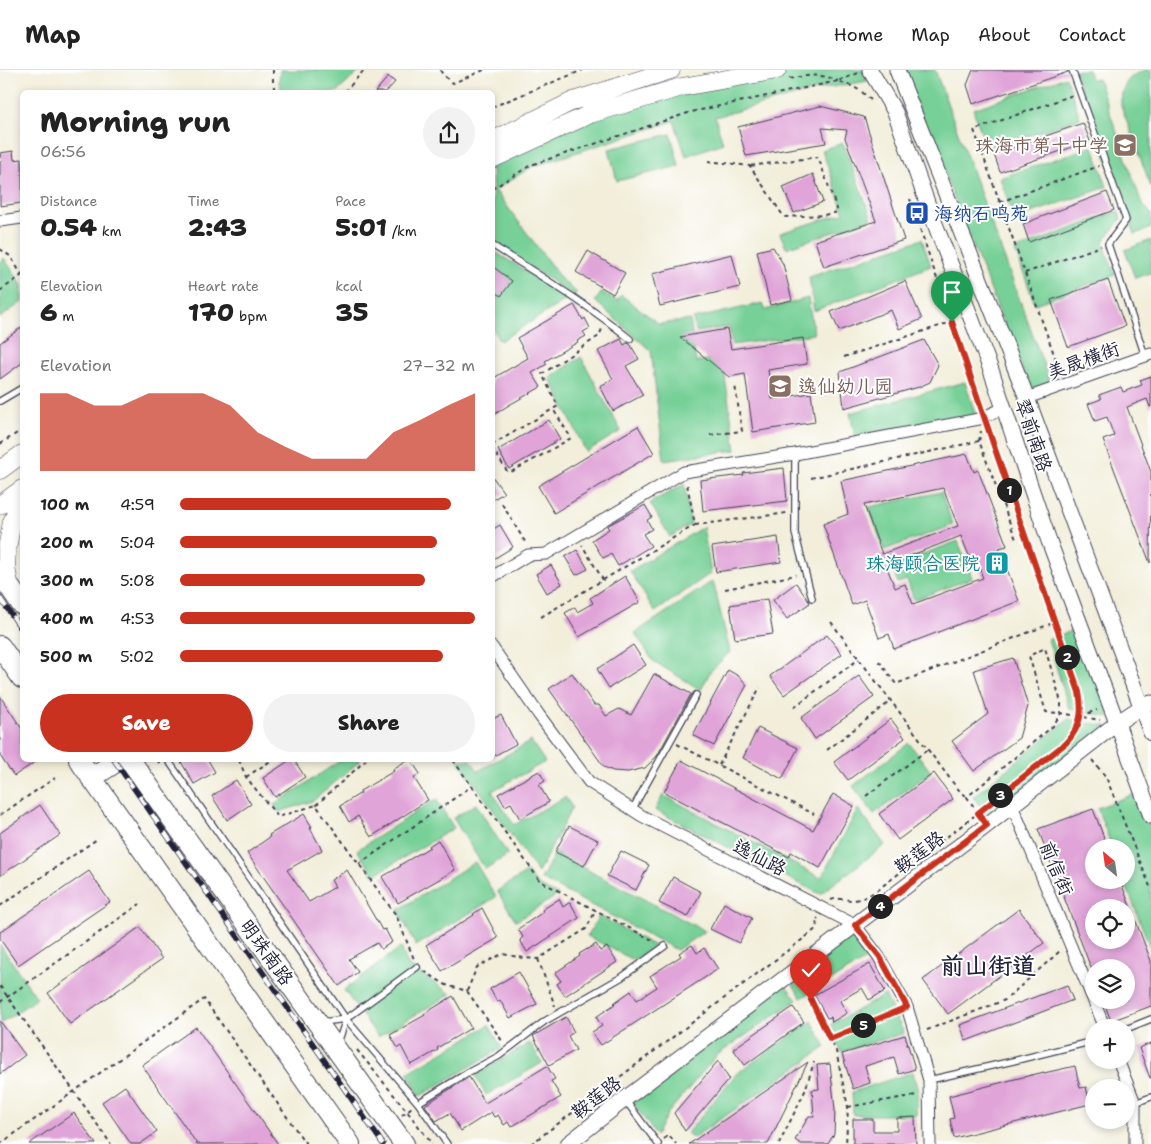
<!DOCTYPE html>
<html lang="en">
<head>
<meta charset="utf-8">
<style>
	:root { --surface:#fff; --page:#f2f2f2; --text:#222; --muted:#767676; --line:#e0e0e0; --accent:#c8321e }
	body { margin:0; font-family:"Shantell Sans","LXGW WenKai TC",sans-serif; background:var(--page); color:var(--text); height:100vh; display:flex; flex-direction:column; font-size:19px; white-space:nowrap }
	* { box-sizing:border-box; margin:0 }
	p { font-size:16px; color:var(--muted) }
	.icon { flex:none; width:28px; height:28px; fill:none; stroke:currentColor; stroke-width:2; stroke-linecap:round; stroke-linejoin:round }
	.map { position:relative; flex:1; overflow:hidden }
	.side { position:absolute; left:20px; top:20px; width:475px; height:672px; display:flex; flex-direction:column; background:var(--surface); border-radius:8px; box-shadow:0 2px 8px #0003 }
	.side>* { flex:none }
	.needle { width:32px; rotate:331deg }
	.buttons { position:absolute; left:1085px; top:769px; display:grid; gap:10px }
	.buttons a { display:grid; place-items:center; width:50px; height:50px; border-radius:50%; background:var(--surface); box-shadow:0 2px 8px #0003; font-size:25px }
	.pin { position:absolute; display:grid; place-items:center; width:42px; height:42px; color:#fff; margin:-51px -21px; border-radius:50% 50% 50% 0; rotate:-45deg; box-shadow:0 0 5px #0007 }
	.pin .icon { rotate:45deg }
	.km { position:absolute; width:25px; height:25px; margin:-12px; border-radius:50%; background:#222; color:#fff; font-size:14px; line-height:25px; text-align:center }
	.round { display:grid; place-items:center; flex:none; width:52px; height:52px; border-radius:26px; background:var(--page) }
	.headline { display:flex; align-items:center; justify-content:space-between; height:85px; padding:0 20px }
	h1 { font-size:28px; font-weight:800; line-height:38px }
	.stats { display:grid; grid-template-columns:repeat(3,1fr); gap:8px; height:85px; padding:5px 20px }
	.stats div { display:grid; align-content:center }
	.stats b { font-size:25px; font-weight:800 }
	.stats small { font-size:14px; font-weight:400 }
	.stats p { font-size:14px }
	.chart { height:140px; padding:10px 20px }
	.chart p { display:flex; justify-content:space-between }
	.chart svg { width:100%; height:90px; margin-top:5px; fill:var(--accent); opacity:.7 }
	.cta { display:flex; gap:10px; margin-top:auto; padding:10px 20px }
	.cta a { flex:1; height:58px; border-radius:30px; background:var(--accent); color:#fff; font-size:20px; font-weight:800; line-height:58px; text-align:center }
	.cta a+a { background:var(--page); color:var(--text) }
	ul { padding:0 20px; list-style:none; font-size:16px }
	li { display:grid; grid-template-columns:80px 60px 1fr; align-items:center; height:38px }
	li i { height:12px; border-radius:6px; background:var(--accent) }
	header { display:flex; align-items:center; gap:30px; box-sizing:border-box; height:70px; padding:0 25px; background:var(--surface); border-bottom:1px solid var(--line) }
	header strong { font-size:24px }
	nav { display:flex; gap:28px; margin-inline-start:auto; font-size:18px }
	.map>svg:first-child { display:block }
	.green { fill:#77d097; stroke:#4c7969 }
	.building { fill:#e0a4d8; fill-rule:evenodd }
	.lines { fill:none; stroke-linecap:round; stroke-linejoin:round }
	.lane-casing { stroke:#414153; stroke-width:8 }
	.street-casing { stroke:#414153; stroke-width:13 }
	.secondary-casing { stroke:#414153; stroke-width:17 }
	.primary-casing { stroke:#414153; stroke-width:19 }
	.highway-casing { stroke:#414153; stroke-width:22 }
	.path { stroke:#414153; stroke-width:2; stroke-dasharray:4 4; stroke-linecap:butt }
	.lane { stroke:#fff; stroke-width:5.5 }
	.street { stroke:#fff; stroke-width:11 }
	.secondary { stroke:#fff; stroke-width:15 }
	.primary { stroke:#fff; stroke-width:18 }
	.highway { stroke:#fff; stroke-width:20 }
	.rail-casing { stroke:#22223b; stroke-width:5.5 }
	.rail { stroke:#fff; stroke-width:4; stroke-dasharray:11; stroke-linecap:butt }
	.route-casing { stroke:#fff; stroke-width:10 }
	.route { stroke:#c8321e; stroke-width:6 }
	.labels { text-anchor:middle; stroke-width:4; stroke-linejoin:round; paint-order:stroke }
	.education-label { font-size:19px; fill:#785e54; stroke:#fff; text-anchor:end }
	.transit-label { font-size:19px; fill:#164399; stroke:#fff; text-anchor:start }
	.street-label { font-size:19px; fill:#22223b; stroke:#fff }
	.culture-label { font-size:19px; fill:#0d838f; stroke:#fff; text-anchor:end }
	.district-label { font-size:24px; font-weight:bold; fill:#22223b; stroke:#fff }
</style>
</head>
<body>
<header>
<strong>Map</strong>
<nav><a>Home</a><a>Map</a><a>About</a><a>Contact</a></nav>
</header>
<div class="map">
<svg width="1151" height="1074" viewBox="0 0 1151 1074">
	<rect width="100%" height="100%" fill="#fff"/>
	<filter id="ink" filterUnits="userSpaceOnUse"><feTurbulence type="fractalNoise" baseFrequency=".02" numOctaves="2"/><feDisplacementMap in="SourceGraphic" scale="10" xChannelSelector="R" yChannelSelector="G"/><feConvolveMatrix kernelMatrix="1 2 1 2 8 2 1 2 1" color-interpolation-filters="sRGB"/></filter>
	<filter id="wash" filterUnits="userSpaceOnUse"><feTurbulence type="fractalNoise" baseFrequency=".0096" numOctaves="4" result="noise"/><feDisplacementMap in="SourceGraphic" scale="20" xChannelSelector="R" yChannelSelector="G"/><feGaussianBlur stdDeviation="1.12" result="paint"/><feColorMatrix in="noise" values="0 0 0 0 0 0 0 0 0 0 0 0 0 0 0 0 0 1.4 0 .05"/><feComposite in="paint" operator="in"/></filter>
	<g filter="url(#wash)">
		<rect width="100%" height="100%" fill="#f2eeda"/>
		<path class="green" d="M280 0H361L337 22H282L279 12Z
			M801 0H864L868 11 820 19 715 47 723 73 686 86 674 51 531 97 495 120 562 210 577 223 573 225 493 172 492 93 590 48 683 22Z
			M903 0H935L1050 312 1030 319Z
			M1074 0H1088L1092 10 1098 9 1142 134 1151 143V158L1135 164Z
			M1146 0H1151V117L1121 35C1120 17 1129 4 1146 0Z
			M1066 7 1080 48 987 80 973 39Z
			M671 64 679 96 617 111 609 79Z
			M843 73 872 149 786 178 780 163 844 143 822 80Z
			M1093 76 1107 117 1014 149 1000 108Z
			M1118 141 1121 149 1103 172 1115 205 1035 234 1015 180Z
			M922 169 931 196 814 241 809 207Z
			M1151 170V203L1135 208 1125 180Z
			M492 180 569 228 500 271 493 259Z
			M4 188 22 215V232L0 248V191Z
			M602 222 617 231 621 225 659 254 690 250 696 292 722 287 736 380 664 390 651 281 595 231Z
			M808 228 814 264 732 275 729 257 696 262 693 249 763 233 765 240Z
			M581 287 621 361 586 382 550 308Z
			M965 312 976 346 855 367 850 343Z
			M684 414 691 454 670 467 650 433Z
			M941 422 953 455 884 480 869 437Z
			M703 457 711 503 655 542 630 501Z
			M958 471 972 508 914 530 907 510 898 513 891 496Z
			M713 511 730 582 710 602 701 620 653 591 635 563Z
			M1077 559 1110 647 1069 639 1048 569Z
			M1068 649 1108 656 989 748 973 727Z
			M531 671 545 692 492 721 514 755 565 727 572 737 538 803 458 690H471L478 701Z
			M909 673 931 702 874 744 853 716Z
			M341 690H361L313 731 279 742 274 735Z
			M1137 723 1151 759V880L1124 810H1126V778L1112 777 1097 738Z
			M663 725 821 808 858 739 885 775 820 824 655 740Z
			M436 729 454 758 374 805 357 780Z
			M476 734 508 785 485 799 453 748Z
			M555 783 705 861 677 880 541 809Z
			M475 792 496 827 416 876 398 840Z
			M527 802 538 815 558 825 516 851 497 821Z
			M599 846 655 876 633 890 587 866Z
			M855 857 876 884 801 928 789 908Z
			M0 875 37 928 0 954Z
			M401 877 408 895 451 924 378 967 344 920Z
			M784 913 797 930 717 985 668 1043 656 1065 630 1029Z
			M885 925 904 963 841 982 830 955Z
			M812 951 826 977 693 1068 687 1063 736 1004Z
			M489 955 502 978 420 1026 407 1003Z
			M530 973 542 993 486 1025 475 1005Z
			M913 1002 918 1021 916 1045H853L852 1022Z"/>
		<g id="blocks">
			<path class="building" d="M973 0H1067L1068 2 973 34 967 15Z
				M388 7 395 12 386 22H375Z
				M820 36 864 47 904 170 824 197 815 171 876 151 845 68 847 60 822 58 826 73 746 86 738 57Z
				M1083 53 1090 71 1000 102 994 84Z
				M13 81 14 90 22 89V133L0 136V92H2L0 83Z
				M813 104 823 132 794 143 783 117Z
				M1107 122 1114 140 1029 172 1023 154Z
				M773 177 783 194 792 230 770 235 757 181Z
				M588 181 625 203 613 224 576 202Z
				M732 184 740 217 660 236 652 204Z
				M492 196 512 211 501 226 492 219Z
				M1108 210 1125 256 1068 277 1051 230Z
				M905 211 922 249 899 259 891 240 839 261 831 242Z
				M574 235 583 250 585 248 590 258 583 262 586 266 577 271 578 272 545 291 547 294 532 303 541 317 509 335 492 346V309L528 288 517 268Z
				M22 257V293L0 309V273Z
				M727 259 731 279 803 268 807 294 768 300 772 329 811 323 815 352 753 362 745 304 729 307 680 267Z
				M621 269 624 275 627 273 630 274 639 289 626 296 643 325 613 341 600 316 613 309 598 281Z
				M924 270 938 295 930 312 919 317 844 338 840 302Z
				M1151 306V337H1150L1147 329 1127 337 1151 402 1150 493 1103 370 1114 366 1107 347 1095 351 1088 334 1101 329 1099 325 1121 317 1123 322 1142 315 1140 310Z
				M549 350 560 369 509 399 498 380Z
				M638 356 654 383 554 443 538 416Z
				M967 384 974 402 978 400 1007 476 999 478 1019 531 894 579 889 564 879 568 865 530 852 535 823 454 848 444 841 411ZM943 418 958 456 882 484 864 435ZM961 466 970 488 975 486 983 508 913 534 905 514 895 518 886 495Z
				M784 398 787 431 703 441 700 410 744 405 743 403Z
				M492 406 504 423 492 430Z
				M645 435 652 447 647 450 652 459 643 464 651 476 618 496 611 484 603 488 592 470 609 459 607 456Z
				M500 455 513 477 492 490V460Z
				M778 467 781 492 716 502 712 477Z
				M577 480 588 499 576 505 565 487Z
				M551 495 562 514 547 523 536 504Z
				M625 506 640 532 579 567 565 543 575 537 577 542 593 533 590 528Z
				M796 513 810 533 787 549 773 530Z
				M767 529 773 564 735 569 730 535Z
				M827 565 842 584 784 625 770 606Z
				M633 575 646 595 609 618 597 599Z
				M1013 588 1028 636 1019 668 974 701 952 671 988 644 974 600Z
				M728 600 740 607 747 615 714 676 693 665Z
				M572 603 594 635H599L606 646 619 639 631 645 654 604 691 624 657 686 645 698 628 702 613 701 604 697 549 619Z
				M859 606 874 627 815 669 801 648Z
				M0 626 22 659V690H38L14 706 0 686Z
				M501 645 516 674 492 687V649Z
				M891 649 905 668 848 710 834 692Z
				M758 658 798 678 782 709 743 688Z
				M180 690H208L215 702 194 714Z
				M290 690H294L305 707 275 727 263 708Z
				M407 690H411L420 704 414 708 428 730 371 767 358 746 349 752 340 736 361 723 360 721 394 701 393 699Z
				M681 690 813 760 833 724 854 736 820 798 791 782 789 787 664 722Z
				M539 701 545 711 539 715 549 732 520 749 511 733 505 736 498 724Z
				M934 703 953 729 898 770 879 744Z
				M236 710 251 734 227 750 212 726Z
				M40 735 60 765 0 806V763Z
				M1093 739 1108 778H1094V810H1120L1151 891V936L1111 951 1103 930H1126V898H1091L1038 759ZM1094 838H1126V870H1094Z
				M304 744 312 757 310 758 322 780 287 800 309 832 335 817 331 810 347 800 382 860 385 859 392 872 381 879 377 873 349 889 358 902 339 916 247 783 270 767 269 765Z
				M569 756 598 770 584 796 555 782Z
				M438 770 455 800 398 833 382 807 401 796 400 795 430 777 429 776Z
				M621 781 649 795 636 820 607 806Z
				M89 801 110 832 18 895 0 869V862Z
				M673 807 701 822 688 847 659 833Z
				M559 829 563 837 570 832 579 848 527 882 520 870 523 867 518 859 543 842 542 840Z
				M724 833 752 848 739 873 710 859Z
				M482 838 498 868 442 901 426 875 474 845 473 844Z
				M1019 839 1044 873 948 944 923 910Z
				M140 857 162 889 70 954 48 923Z
				M596 874 600 881 607 877 617 892 565 926 557 914 561 911 555 903 580 886 579 884Z
				M692 875 697 883 704 878 718 899 601 975 592 962 602 956 596 947 615 934 614 933 631 921 637 930 657 917 650 906 681 886 679 883Z
				M870 894 885 921 869 930 862 918 840 931 847 943 832 952 831 947 827 948 814 925Z
				M519 902 537 934 510 948 500 930 497 932 490 919Z
				M1067 915 1073 930 966 971 960 955Z
				M453 926 471 958 437 978 438 980 411 995 401 976 398 978 390 965 425 945 424 944Z
				M793 937 804 952 745 995 733 979Z
				M566 947 574 962 568 966 576 980 549 995 533 966Z
				M0 951 25 985 0 1004Z
				M196 957 278 1074H197L142 995Z
				M905 965 908 974 906 975H908L915 999 899 1004 894 987 865 996 870 1013 853 1019 842 984Z
				M1151 973V1008H1150L1139 978Z
				M718 991 729 1009 685 1061 674 1043Z
				M808 992 768 1074H689Z
				M830 994 835 1040 834 1064 828 1074H801L795 1070 809 1046H814L812 1020 819 1019 817 995Z
				M547 996 555 1009 551 1011 561 1027 511 1057 508 1052 504 1055 498 1045 494 1047 491 1042 461 1061 450 1043 436 1051 425 1035 469 1007 485 1033Z
				M1075 996 1080 1018 1086 1017 1090 1034 954 1068 950 1049 954 1048 949 1026 1011 1010 1044 1002V1003Z
				M125 1016 157 1062 140 1074H131L102 1032Z
				M74 1043 96 1074H29Z
				M915 1047 916 1074H853V1049H873V1061H897V1048Z"/>
		</g>
	</g>
	<g filter="url(#ink)">
		<use href="#blocks" fill-opacity="0" stroke="#414153" stroke-width="1"/>
		<g class="lines">
			<g class="lane-casing">
				<path id="lane" d="M1072 0 1126 150 1108 174 1145 286
					M492 175C539 205 587 234 630 269
					M0 331 22 318
					M795 384V463L812 528
					M168 690 346 949 418 1033 447 1074
					M632 740 696 625
					M323 952 346 949 417 897
					M1126 959 1151 949
					M338 973 346 949
					M929 1010 1013 991 1094 971
					M626 1031 658 1074
					M418 1033 467 1003 499 986 545 951 622 907 665 876
					M1135 1033 1151 1027"/>
			</g>
			<g class="street-casing">
				<path id="street" d="M0 151 22 148
					M1027 328 1151 284
					M492 507 528 485 546 484 684 402 795 384 979 349 1004 338
					M492 577 539 645 589 712 642 746 855 855 879 887 907 937 929 1010 930 1074
					M1012 735 1105 958
					M1118 990 1135 1033V1074"/>
			</g>
			<g class="secondary-casing">
				<path id="secondary" d="M870 0 895 42 929 138 991 300 1049 471 1117 653 1151 746
					M897 0 1027 328 1151 663
					M568 1074 625 1029 987 755 1117 653 1141 637 1151 633"/>
			</g>
			<g class="primary-casing">
				<path id="primary" d="M492 71 573 31 671 0
					M492 89 590 44 682 17 777 0
					M0 400 22 384
					M0 435 22 419
					M10 517 6 498 7 479 12 452 22 430"/>
			</g>
			<g class="highway-casing">
				<path id="highway" d="M0 503 22 535
					M0 576 22 608
					M79 690 350 1074
					M130 690 404 1074
					M91 708 119 690"/>
			</g>
			<path class="path" d="M273 0V13L275 22
				M440 0 444 6 453 13 484 0
				M858 3 838 11C853 16 860 19 871 30
				M789 9C808 5 820 3 838 11
				M345 22 364 0
				M492 37 583 0
				M708 91 750 96 784 147 824 145 838 142 818 87 750 96
				M492 119 531 95 691 42 838 11
				M910 129 980 336
				M1000 132 1099 96
				M0 179 10 186 22 205
				M1025 203 1101 176
				M0 221 22 205
				M844 287 958 250
				M1056 290 974 60 1073 25
				M710 365 742 361 735 315
				M979 371 981 361
				M0 374 22 360
				M492 375 558 336 542 304 599 266 602 259
				M492 378 507 401 511 402 542 385 571 368 553 339
				M811 408 979 371 1017 472
				M502 434 527 475
				M695 455 787 443
				M603 510 695 455 687 414
				M725 519 796 505
				M541 547 603 510 582 475
				M831 552 957 718 967 727
				M879 591 896 614 1063 549
				M794 637 859 589
				M1081 646 1097 640
				M677 674 814 744
				M827 680 891 631
				M157 690 160 694
				M239 690 246 707 278 747 316 735 396 845 414 889
				M453 690 540 811 656 872
				M1092 690 1106 707 1151 819
				M719 695 760 617
				M246 707 272 690
				M866 726 927 680
				M316 735 366 690
				M978 743 967 727 1053 656 1061 643V632L1045 578 1029 586 1046 642 1061 643 1100 650
				M0 745 55 708
				M359 794 472 716
				M831 830C838 827 844 830 852 830 861 830 868 826 876 821L978 743 1066 673C1081 656 1083 643 1079 622L987 357
				M0 836 97 769
				M538 889 555 936
				M424 901 446 915 467 921 503 972
				M0 916 111 1074
				M467 921 477 897 502 884 524 888 538 889 586 859 596 840
				M811 930 836 981 848 1037 846 1074
				M0 932 140 834
				M927 960 1005 930 1060 881
				M830 969 897 941
				M357 980 407 1041 432 1074
				M848 1037 917 1025
				M402 1045 412 1037
				M664 1069 669 1065 676 1074
				M0 1074 204 929 306 1074
				M531 1074 811 863 817 858 816 850 818 848
				M779 1074 805 1021 814 992"/>
			<use href="#lane" class="lane"/>
			<use href="#street" class="street"/>
			<use href="#secondary" class="secondary"/>
			<use href="#primary" class="primary"/>
			<use href="#highway" class="highway"/>
			<g class="rail-casing">
				<path id="rail" d="M0 528 22 560
					M114 690 383 1074"/>
			</g>
			<use href="#rail" class="rail"/>
		</g>
	</g>
	<g class="lines" filter="url(#ink)">
		<g class="route-casing">
			<path id="route" d="M811 930 830 969 907 937 880 887 855 855 987 755 978 743 1066 673C1081 656 1083 643 1079 622L996 382 952 252"/>
		</g>
		<use href="#route" class="route"/>
	</g>
	<defs>
		<g id="school-square" transform="scale(1.25)"><rect x="-9" y="-9" width="18" height="18" rx="4" fill="#8d6e63" stroke="#fff"/><path d="M0-5L7-2L0 1L-7-2ZM-4 1L0 2.5L4 1V4Q0 6-4 4Z" fill="#fff"/></g>
		<g id="bus-square" transform="scale(1.25)"><rect x="-9" y="-9" width="18" height="18" rx="4" fill="#1a4fb4" stroke="#fff"/><path d="M-5-6H5V4H4V6H2V4H-2V6H-4V4H-5ZM-3.5-4V0h7V-4ZM-3.5 1.2v1.5H-2V1.2ZM2 1.2v1.5H3.5V1.2Z" fill="#fff"/></g>
		<g id="building-square" transform="scale(1.25)"><rect x="-9" y="-9" width="18" height="18" rx="4" fill="#0f9aa8" stroke="#fff"/><path d="M-4-6H4V6H1V3H-1V6H-4ZM-2.5-4.3h1.7v1.8h-1.7ZM.8-4.3h1.7v1.8H.8ZM-2.5-1h1.7V.8h-1.7ZM.8-1h1.7V.8H.8Z" fill="#fff"/></g>
	</defs>
	<g fill-rule="evenodd">
		<use href="#school-square" x="1125" y="75"/>
		<use href="#bus-square" x="917" y="143"/>
		<use href="#school-square" x="780" y="316"/>
		<use href="#building-square" x="997" y="493"/>
	</g>
	<g class="labels">
		<g class="education-label">
			<text x="1108" y="82">珠海市第十中学</text>
			<text x="798" y="323" text-anchor="start">逸仙幼儿园</text>
		</g>
		<g class="transit-label">
			<text x="934" y="150">海纳石鸣苑</text>
		</g>
		<g class="street-label">
			<text transform="translate(1083 290) rotate(-20)" y="7">美晟橫街</text>
			<text transform="translate(1034 365) rotate(71)" y="7">翠前南路</text>
			<text transform="translate(919 782) rotate(-37)" y="7">鞍莲路</text>
			<text transform="translate(760 787) rotate(27)" y="7">逸仙路</text>
			<text transform="translate(1057 798) rotate(67)" y="7">前信街</text>
			<text transform="translate(267 882) rotate(54)" y="7">明珠南路</text>
			<text transform="translate(596 1027) rotate(-38)" y="7">鞍莲路</text>
		</g>
		<g class="culture-label">
			<text x="980" y="500">珠海颐合医院</text>
		</g>
		<g class="district-label">
			<text x="988" y="904">前山街道</text>
		</g>
	</g>
</svg>
<div class="buttons">
<a><svg class="needle" viewBox="-14 -14 28 28"><path d="M0-13l5 13h-10z" fill="#e53935"/><path d="M0 13l5-13h-10z" fill="#767676"/></svg></a>
<a><svg class="icon" aria-label="locate" viewBox="0 0 24 24"><circle cx="12" cy="12" r="6"/><path d="M12 2v4M12 18v4M2 12h4M18 12h4"/></svg></a>
<a><svg class="icon" aria-label="layers" viewBox="0 0 24 24"><path d="M12 4l9 5-9 5-9-5zM3 14l9 5 9-5"/></svg></a>
<a>+</a>
<a>−</a>
</div>
<div class="pin" style="left:952px;top:252px;background:#1e9e55"><svg class="icon" aria-label="arrive" viewBox="0 0 24 24"><path d="M6 21V4h12l-3 4 3 4H6"/></svg></div>
<div class="pin" style="left:811px;top:930px;background:#d93025"><svg class="icon" aria-label="check" viewBox="0 0 24 24"><path d="M5 12l5 5 9-10"/></svg></div>
<b class="km" style="left:1009px;top:420px">1</b>
<b class="km" style="left:1067px;top:587px">2</b>
<b class="km" style="left:1000px;top:725px">3</b>
<b class="km" style="left:880px;top:836px">4</b>
<b class="km" style="left:863px;top:955px">5</b>
<section class="side">
<div class="headline"><div><h1>Morning run</h1><p>06:56</p></div><a class="round"><svg class="icon" aria-label="share" viewBox="0 0 24 24"><path d="M12 15V3M7 8l5-5 5 5M5 13v7h14v-7"/></svg></a></div>
<div class="stats">
<div><p>Distance</p><b>0.54<small> km</small></b></div>
<div><p>Time</p><b>2:43</b></div>
<div><p>Pace</p><b>5:01<small> /km</small></b></div>
</div>
<div class="stats">
<div><p>Elevation</p><b>6<small> m</small></b></div>
<div><p>Heart rate</p><b>170<small> bpm</small></b></div>
<div><p>kcal</p><b>35</b></div>
</div>
<div class="chart"><p><span>Elevation</span>27–32 m</p>
<svg viewBox="0 0 160 44" preserveAspectRatio="none"><path d="M0 44V6L10 6L20 12L30 12L40 6L50 6L60 6L70 12L80 25L90 32L100 38L110 38L120 38L130 25L140 19L150 12L160 6V44z"/></svg>
</div>
<ul>
<li><b>100 m</b>4:59<i style="width:92%"></i></li>
<li><b>200 m</b>5:04<i style="width:87%"></i></li>
<li><b>300 m</b>5:08<i style="width:83%"></i></li>
<li><b>400 m</b>4:53<i style="width:100%"></i></li>
<li><b>500 m</b>5:02<i style="width:89%"></i></li>
</ul>
<div class="cta"><a>Save</a><a>Share</a></div>
</section>
</div>
</body>
</html>
